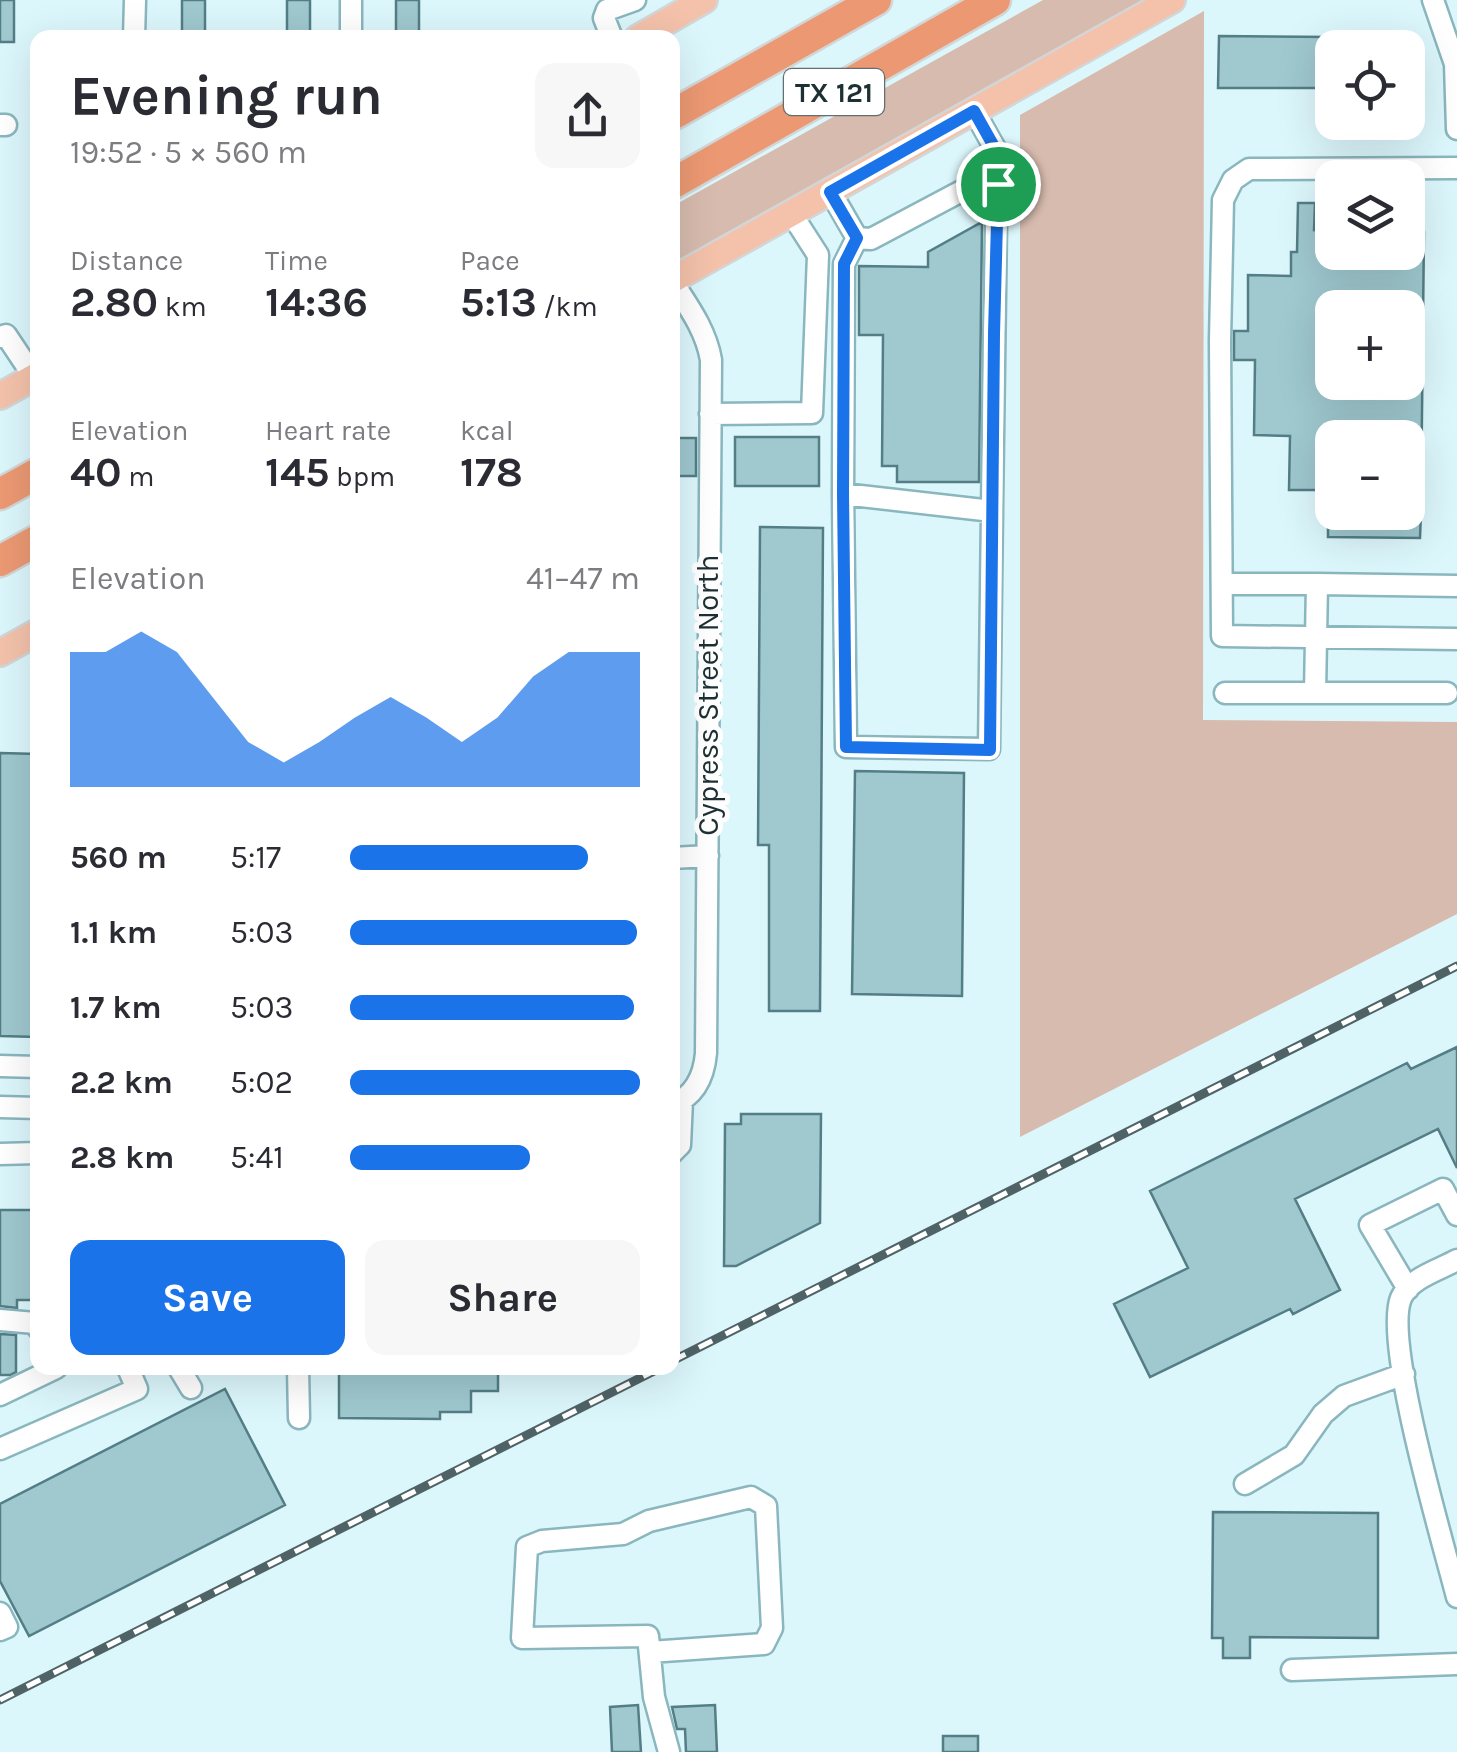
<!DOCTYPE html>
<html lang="en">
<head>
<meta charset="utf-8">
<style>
	:root { --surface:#fff; --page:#f7f7f7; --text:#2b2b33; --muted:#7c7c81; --accent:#1a73e8 }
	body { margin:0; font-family:Karla,sans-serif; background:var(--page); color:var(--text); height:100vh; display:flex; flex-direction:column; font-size:38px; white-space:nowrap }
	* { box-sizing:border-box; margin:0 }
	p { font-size:32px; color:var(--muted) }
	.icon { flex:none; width:55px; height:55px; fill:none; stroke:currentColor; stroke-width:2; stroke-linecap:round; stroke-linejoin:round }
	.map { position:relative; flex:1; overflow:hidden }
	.panel { position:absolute; left:30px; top:30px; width:650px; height:1345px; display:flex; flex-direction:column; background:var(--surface); border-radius:20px; box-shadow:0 10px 40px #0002 }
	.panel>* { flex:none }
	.buttons { position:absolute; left:1315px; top:30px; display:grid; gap:20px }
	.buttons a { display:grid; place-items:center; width:110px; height:110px; border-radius:20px; background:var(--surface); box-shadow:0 10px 40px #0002; font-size:50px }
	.pin { position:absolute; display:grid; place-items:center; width:85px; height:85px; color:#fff; margin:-42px; border:5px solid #fff; border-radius:50%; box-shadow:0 2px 10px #0007 }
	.round { display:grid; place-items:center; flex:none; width:105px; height:105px; border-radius:20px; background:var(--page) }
	.overview { display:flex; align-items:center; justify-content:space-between; height:170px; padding:0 40px }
	h1 { font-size:55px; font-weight:700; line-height:75px }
	.metrics { display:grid; grid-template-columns:repeat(3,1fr); gap:15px; height:170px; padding:10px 40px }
	.metrics div { display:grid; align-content:center }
	.metrics b { font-size:42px; font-weight:700 }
	.metrics small { font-size:28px; font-weight:400 }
	.metrics p { font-size:28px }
	.chart { height:280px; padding:20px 40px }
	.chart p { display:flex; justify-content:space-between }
	.chart svg { width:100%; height:180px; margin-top:10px; fill:var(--accent); opacity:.7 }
	.cta { display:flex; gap:20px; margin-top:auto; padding:20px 40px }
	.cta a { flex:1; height:115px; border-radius:20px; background:var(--accent); color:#fff; font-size:40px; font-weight:700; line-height:115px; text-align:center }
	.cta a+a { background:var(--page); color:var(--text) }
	ul { padding:0 40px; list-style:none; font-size:32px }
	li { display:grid; grid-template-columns:160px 120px 1fr; align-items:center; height:75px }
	li i { height:25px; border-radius:12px; background:var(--accent) }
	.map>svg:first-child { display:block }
	.green { fill:#d7bbae }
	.building { fill:#9fc8cf; stroke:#537e85; stroke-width:2.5; fill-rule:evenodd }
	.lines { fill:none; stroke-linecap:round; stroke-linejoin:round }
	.minor-casing { stroke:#8ab6be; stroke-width:25 }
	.major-casing { stroke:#d2d6d6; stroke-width:30 }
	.highway-casing { stroke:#d2d6d6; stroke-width:35 }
	.minor { stroke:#fff; stroke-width:20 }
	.major { stroke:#f4c2ab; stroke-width:25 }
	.highway { stroke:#ec9973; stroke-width:30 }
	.rail-casing { stroke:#4f6366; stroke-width:9 }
	.rail { stroke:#fff; stroke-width:5; stroke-dasharray:15; stroke-linecap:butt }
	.route-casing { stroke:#fff; stroke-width:20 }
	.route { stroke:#1a73e8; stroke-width:12 }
	.labels { text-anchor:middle; stroke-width:10; stroke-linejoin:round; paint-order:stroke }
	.shield { fill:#fff; stroke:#626e70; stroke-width:2.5 }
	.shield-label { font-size:28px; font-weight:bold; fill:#1e3033 }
	.street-label { font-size:30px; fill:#1e3033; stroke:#fff }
</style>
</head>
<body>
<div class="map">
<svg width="1457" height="1752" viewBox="0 0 1457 1752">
	<rect width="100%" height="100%" fill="#dcf7fc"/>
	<path class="green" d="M1043 0H1151L673 269V206Z
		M1204 11 1203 720 1457 722V914L1020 1137V115Z"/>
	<path class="building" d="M0 0H14V42H0Z
		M182 0H205V38H182Z
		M287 0H310V38H287Z
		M396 0H419V38H396Z
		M1219 36 1332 37V88H1218Z
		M1298 203H1315L1314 230 1332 231V252H1408V232H1424L1421 504H1408V438H1332V490H1289L1290 436 1254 435 1255 360H1234V331H1248V275L1291 276V252H1297ZM1332 308H1408V382H1332Z
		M982 222 979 482H897V466H882L883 335H859V266L928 267V252Z
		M735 437H819V486H735Z
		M672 438H696V476H672Z
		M1328 512H1421L1420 538 1328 537Z
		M760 527 823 528 820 1011H769V845H758Z
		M0 753 38 754V1037L0 1036Z
		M855 771 964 773 962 996 852 994Z
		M1457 1047V1168L1438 1129 1295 1199 1340 1290 1293 1314 1290 1309 1150 1377 1114 1304 1188 1268 1150 1191 1407 1063 1411 1069Z
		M741 1114H821L820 1223 736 1266H724L725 1124H741Z
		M0 1210H38V1300H17V1308L0 1306Z
		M0 1334 16 1335V1372L10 1375H0Z
		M339 1368H498V1391H471V1412H440V1419L339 1418Z
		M225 1389 285 1505 29 1636 0 1581V1504Z
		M1213 1512 1378 1513V1638L1250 1637V1658H1223V1638H1212Z
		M638 1705 641 1752H612L610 1707Z
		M715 1705 717 1752H686L685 1729H677L672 1707Z
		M943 1736H978V1752H943Z"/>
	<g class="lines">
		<g class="minor-casing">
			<path id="minor" d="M1433 0 1455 64 1457 129
				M134 38 135 0
				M351 38V0
				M612 38 604 18 607 10 635 0
				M0 125H6
				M1457 168 1249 169 1233 180 1223 200 1220 341 1222 636 1457 639
				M830 191 857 238 871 239 986 178 997 152 974 111
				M857 238 844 264 843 494 992 511 997 152
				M672 281C688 306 706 330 711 360L706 1053C704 1076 695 1096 672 1105
				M0 337 6 335 34 377
				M710 414 812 413 818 255 791 213
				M843 494 846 747 989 749 992 511
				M1223 584H1317L1315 693
				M1317 584 1457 586
				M1225 693H1447
				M672 858 708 856
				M0 1066 38 1067
				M0 1107 38 1108
				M672 1153 680 1145 682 1101
				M0 1154 38 1153
				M1457 1260C1439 1270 1410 1278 1401 1298 1383 1342 1443 1542 1457 1597
				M1408 1289 1370 1225 1443 1189 1457 1215
				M0 1320 35 1323 38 1328
				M179 1368 191 1388
				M298 1368 299 1418
				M0 1395 56 1368
				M0 1449 137 1389 128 1368
				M1245 1484 1294 1455 1323 1414 1344 1396 1404 1374
				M0 1613 7 1627 0 1630
				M650 1652 764 1644 772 1628 766 1506 751 1497 649 1521 623 1534 542 1541 527 1547 522 1638 648 1636 654 1697 669 1752
				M1292 1670 1457 1664"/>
		</g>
		<g class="major-casing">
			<path id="major" d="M638 38 704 0
				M672 280 1172 0
				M0 396 38 375
				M0 653 38 632"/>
		</g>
		<g class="highway-casing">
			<path id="highway" d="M672 115 876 0
				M672 184 995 0
				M0 494 38 473
				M0 561 38 540"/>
		</g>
		<use href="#minor" class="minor"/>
		<use href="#major" class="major"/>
		<use href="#highway" class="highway"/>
		<g class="rail-casing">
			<path id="rail" d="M672 1361 1457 966
				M0 1700 660 1368"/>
		</g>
		<use href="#rail" class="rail"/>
	</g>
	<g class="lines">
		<g class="route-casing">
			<path id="route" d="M974 111 997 152 998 184 994 334 990 750 846 747 843 494 844 264 857 238 830 192Z"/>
		</g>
		<use href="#route" class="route"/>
	</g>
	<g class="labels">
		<rect class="shield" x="784" y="69" width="100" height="46" rx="8"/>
		<g class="shield-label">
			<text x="834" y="102">TX 121</text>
		</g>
		<g class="street-label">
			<text transform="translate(708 695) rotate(-90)" y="10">Cypress Street North</text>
		</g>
	</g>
</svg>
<div class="buttons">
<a><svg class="icon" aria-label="locate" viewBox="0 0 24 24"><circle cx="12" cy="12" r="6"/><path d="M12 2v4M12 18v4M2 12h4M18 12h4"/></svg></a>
<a><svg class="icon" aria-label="layers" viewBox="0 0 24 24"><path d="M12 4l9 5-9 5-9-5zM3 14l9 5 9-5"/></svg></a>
<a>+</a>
<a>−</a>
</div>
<div class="pin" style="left:998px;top:184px;background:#1e9e55"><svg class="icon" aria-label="arrive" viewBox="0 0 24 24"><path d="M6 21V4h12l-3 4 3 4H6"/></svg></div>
<section class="panel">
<div class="overview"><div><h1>Evening run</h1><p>19:52 · 5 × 560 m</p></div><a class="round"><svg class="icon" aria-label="share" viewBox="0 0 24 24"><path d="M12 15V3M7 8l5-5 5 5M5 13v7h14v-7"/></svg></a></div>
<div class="metrics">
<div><p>Distance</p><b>2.80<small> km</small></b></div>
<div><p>Time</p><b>14:36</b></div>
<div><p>Pace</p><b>5:13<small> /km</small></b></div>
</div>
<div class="metrics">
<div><p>Elevation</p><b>40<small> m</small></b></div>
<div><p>Heart rate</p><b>145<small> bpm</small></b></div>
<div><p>kcal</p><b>178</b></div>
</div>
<div class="chart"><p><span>Elevation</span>41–47 m</p>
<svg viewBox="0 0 160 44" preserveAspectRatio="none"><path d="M0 44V11L10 11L20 6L30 11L40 22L50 33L60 38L70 33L80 27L90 22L100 27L110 33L120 27L130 17L140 11L150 11L160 11V44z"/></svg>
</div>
<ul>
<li><b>560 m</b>5:17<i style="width:82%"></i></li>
<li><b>1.1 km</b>5:03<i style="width:99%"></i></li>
<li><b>1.7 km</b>5:03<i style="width:98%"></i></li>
<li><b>2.2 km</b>5:02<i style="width:100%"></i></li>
<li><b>2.8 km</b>5:41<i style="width:62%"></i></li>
</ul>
<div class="cta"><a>Save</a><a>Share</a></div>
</section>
</div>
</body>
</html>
